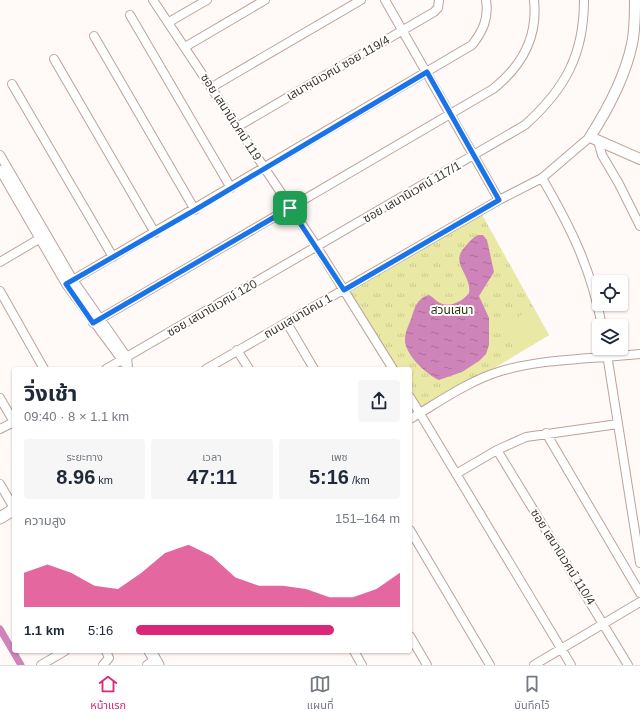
<!DOCTYPE html>
<html lang="th">
<head>
<meta charset="utf-8">
<style>
	:root { --surface:#fff; --page:#f6f6f7; --text:#1f2937; --muted:#747a83; --line:#e0e1e3; --accent:#db2777 }
	body { margin:0; font-family:Helvetica,"Noto Sans Thai",sans-serif; background:var(--page); color:var(--text); height:100vh; display:flex; flex-direction:column; font-size:15px; white-space:nowrap }
	* { box-sizing:border-box; margin:0 }
	p { font-size:13px; color:var(--muted) }
	.icon { flex:none; width:22px; height:22px; fill:none; stroke:currentColor; stroke-width:2; stroke-linecap:round; stroke-linejoin:round }
	.map { position:relative; flex:1; overflow:hidden }
	.details { position:absolute; left:12px; top:367px; width:400px; height:286px; display:flex; flex-direction:column; background:var(--surface); border-radius:4px; box-shadow:0 1px 3px #0004 }
	.details>* { flex:none }
	.tools { position:absolute; left:592px; top:275px; display:grid; gap:8px }
	.tools a { display:grid; place-items:center; width:36px; height:36px; border-radius:4px; background:var(--surface); box-shadow:0 1px 3px #0004; font-size:20px }
	.pin { position:absolute; display:grid; place-items:center; width:34px; height:34px; color:#fff; margin:-17px; border-radius:8px; box-shadow:0 2px 6px #0006 }
	.round { display:grid; place-items:center; flex:none; width:42px; height:42px; border-radius:4px; background:var(--page) }
	.head { display:flex; align-items:center; justify-content:space-between; height:68px; padding:0 12px }
	h1 { font-size:22px; font-weight:700; line-height:30px }
	.metrics { display:grid; grid-template-columns:repeat(3,1fr); gap:6px; height:68px; padding:4px 12px }
	.metrics div { display:grid; align-content:center; border-radius:4px; background:var(--page); text-align:center }
	.metrics b { font-size:20px; font-weight:700 }
	.metrics small { font-size:11px; font-weight:400 }
	.metrics p { font-size:11px }
	.chart { height:112px; padding:8px 12px }
	.chart p { display:flex; justify-content:space-between }
	.chart svg { width:100%; height:72px; margin-top:4px; fill:var(--accent); opacity:.7 }
	ul { padding:0 12px; list-style:none; font-size:13px }
	li { display:grid; grid-template-columns:64px 48px 1fr; align-items:center; height:30px }
	li i { height:10px; border-radius:5px; background:var(--accent) }
	.tabs { display:flex; justify-content:space-around; align-items:center; height:56px; border-top:1px solid var(--line); background:var(--surface); font-size:11px; color:var(--muted) }
	.tabs a { display:grid; justify-items:center; gap:2px }
	.tabs .on { color:var(--accent) }
	.map>svg:first-child { display:block }
	.grass { fill:url(#grass-tufts) }
	.pitch { fill:#eae8a5 }
	.water { fill:url(#water-ripples) }
	.lines { fill:none; stroke-linecap:round; stroke-linejoin:round }
	.canal { stroke:#ce84b9; stroke-width:7 }
	.minor-casing { stroke:#bca39a; stroke-width:10 }
	.tertiary-casing { stroke:#bca39a; stroke-width:12 }
	.secondary-casing { stroke:#bca39a; stroke-width:13 }
	.minor { stroke:#fff; stroke-width:8 }
	.tertiary { stroke:#fff; stroke-width:10 }
	.secondary { stroke:#fff; stroke-width:11 }
	.route-casing { stroke:#fff; stroke-width:8 }
	.route { stroke:#1a73e8; stroke-width:5 }
	.labels { text-anchor:middle; stroke-width:4; stroke-linejoin:round; paint-order:stroke }
	.street-label { font-size:12px; fill:#403632; stroke:#fff }
	.park-label { font-size:12px; fill:#312f06; stroke:#fff }
</style>
</head>
<body>
<div class="map">
<svg width="640" height="665" viewBox="0 0 640 665">
	<defs>
		<pattern id="grass-tufts" width="24" height="20" patternUnits="userSpaceOnUse"><rect width="24" height="20" fill="#eae8a5"/><path d="M3 7l-1-3M5 7V3M7 7l1-3M15 17l-1-3M17 17v-4M19 17l1-3" fill="none" stroke="#cac88e"/></pattern>
		<pattern id="water-ripples" width="26" height="14" patternUnits="userSpaceOnUse"><rect width="26" height="14" fill="#ce84b9"/><path d="M2 4q2-2 4 0t4 0M15 11q2-2 4 0t4 0" fill="none" stroke="#a96d97"/></pattern>
	</defs>
	<rect width="100%" height="100%" fill="#fff9f7"/>
	<path class="grass" d="M480 211 549 335 420 413 410 396V369H393L344 290Z"/>
	<path class="pitch" d="M533 308 549 335 518 353 502 327Z"/>
	<path class="water" d="M478 235H483L487 240 494 272 479 296 489 318V345L486 354 479 361 462 372 439 380C427 375 404 354 405 339 405 331 410 323 412 316 415 306 418 298 429 295 433 297 436 301 440 303 450 308 463 301 469 293 472 275 450 264 464 248 468 243 472 238 478 235Z"/>
	<g class="lines">
		<path class="canal" d="M0 629 21 665"/>
		<g class="minor-casing">
			<path id="minor" d="M153 0 317 247 393 369
				M385 0 499 200
				M130 15 231 188
				M169 22 207 0
				M94 36 195 210
				M185 47 265 0
				M54 59 155 233
				M12 84 113 257
				M212 87 361 0
				M237 127 434 12 438 8 439 0
				M598 141 602 155 619 184 640 226
				M0 155 73 280 127 357 128 368
				M0 170 66 284 125 364
				M542 178C571 228 591 268 602 326
				M0 262 44 236
				M66 284 472 45C483 31 489 18 486 0
				M0 291 44 369
				M93 323 493 89C522 66 538 37 534 0
				M287 323 314 369
				M606 348 640 563
				M237 350 249 369
				M106 369 525 125C565 89 584 55 584 0
				M206 369 499 200 542 178 590 137
				M410 397 571 665
				M0 398 14 422
				M410 419C439 402 468 381 501 371 546 358 594 359 640 354
				M0 429 14 422
				M546 433 640 593
				M497 450 628 665
				M456 474 497 450 526 437 618 424
				M0 484 14 508
				M410 530 490 665
				M410 636 427 665
				M354 651 362 665
				M41 665 65 651
				M103 665 109 658 106 651
				M147 665 155 660
				M534 665 640 602"/>
		</g>
		<g class="tertiary-casing">
			<path id="tertiary" d="M635 0C635 14 635 30 632 44 625 77 608 109 590 137L640 159"/>
		</g>
		<g class="secondary-casing">
			<path id="secondary" d="M0 518 14 509
				M150 651 158 665"/>
		</g>
		<use href="#minor" class="minor"/>
		<use href="#tertiary" class="tertiary"/>
		<use href="#secondary" class="secondary"/>
	</g>
	<g class="lines">
		<g class="route-casing">
			<path id="route" d="M427 72 499 200 344 290 290 208 93 323 66 284 195 210Z"/>
		</g>
		<use href="#route" class="route"/>
	</g>
	<g class="labels">
		<g class="street-label">
			<text transform="translate(338 68) rotate(-30)" y="4">เสนาฯนิเวศน์ ซอย 119/4</text>
			<text transform="translate(231 117) rotate(57)" y="4">ซอย เสนานิเวศน์ 119</text>
			<text transform="translate(412 192) rotate(-30)" y="4">ซอย เสนานิเวศน์ 117/1</text>
			<text transform="translate(212 308) rotate(-30)" y="4">ซอย เสนานิเวศน์ 120</text>
			<text transform="translate(298 316) rotate(-30)" y="4">ถนนเสนานิคม 1</text>
			<text transform="translate(563 557) rotate(58)" y="4">ซอย เสนานิเวศน์ 110/4</text>
		</g>
		<g class="park-label">
			<text x="452" y="314">สวนเสนา</text>
		</g>
	</g>
</svg>
<div class="tools">
<a><svg class="icon" aria-label="locate" viewBox="0 0 24 24"><circle cx="12" cy="12" r="6"/><path d="M12 2v4M12 18v4M2 12h4M18 12h4"/></svg></a>
<a><svg class="icon" aria-label="layers" viewBox="0 0 24 24"><path d="M12 4l9 5-9 5-9-5zM3 14l9 5 9-5"/></svg></a>
</div>
<div class="pin" style="left:290px;top:208px;background:#1e9e55"><svg class="icon" aria-label="arrive" viewBox="0 0 24 24"><path d="M6 21V4h12l-3 4 3 4H6"/></svg></div>
<section class="details">
<div class="head"><div><h1>วิ่งเช้า</h1><p>09:40 · 8 × 1.1 km</p></div><a class="round"><svg class="icon" aria-label="share" viewBox="0 0 24 24"><path d="M12 15V3M7 8l5-5 5 5M5 13v7h14v-7"/></svg></a></div>
<div class="metrics">
<div><p>ระยะทาง</p><b>8.96<small> km</small></b></div>
<div><p>เวลา</p><b>47:11</b></div>
<div><p>เพซ</p><b>5:16<small> /km</small></b></div>
</div>
<div class="chart"><p><span>ความสูง</span>151–164 m</p>
<svg viewBox="0 0 160 44" preserveAspectRatio="none"><path d="M0 44V23L10 18L20 23L30 31L40 33L50 23L60 11L70 6L80 13L90 26L100 31L110 31L120 33L130 38L140 38L150 33L160 23V44z"/></svg>
</div>
<ul>
<li><b>1.1 km</b>5:16<i style="width:75%"></i></li>
</ul>
</section>
</div>
<nav class="tabs">
<a class="on"><svg class="icon" aria-label="home" viewBox="0 0 24 24"><path d="M3 11l9-7 9 7M6 9v11h12V9"/></svg>หน้าแรก</a>
<a><svg class="icon" aria-label="map" viewBox="0 0 24 24"><path d="M3 6l6-2 6 2 6-2v14l-6 2-6-2-6 2zM9 4v14M15 6v14"/></svg>แผนที่</a>
<a><svg class="icon" aria-label="saved" viewBox="0 0 24 24"><path d="M7 4h10v16l-5-4-5 4z"/></svg>บันทึกไว้</a>
</nav>
</body>
</html>
